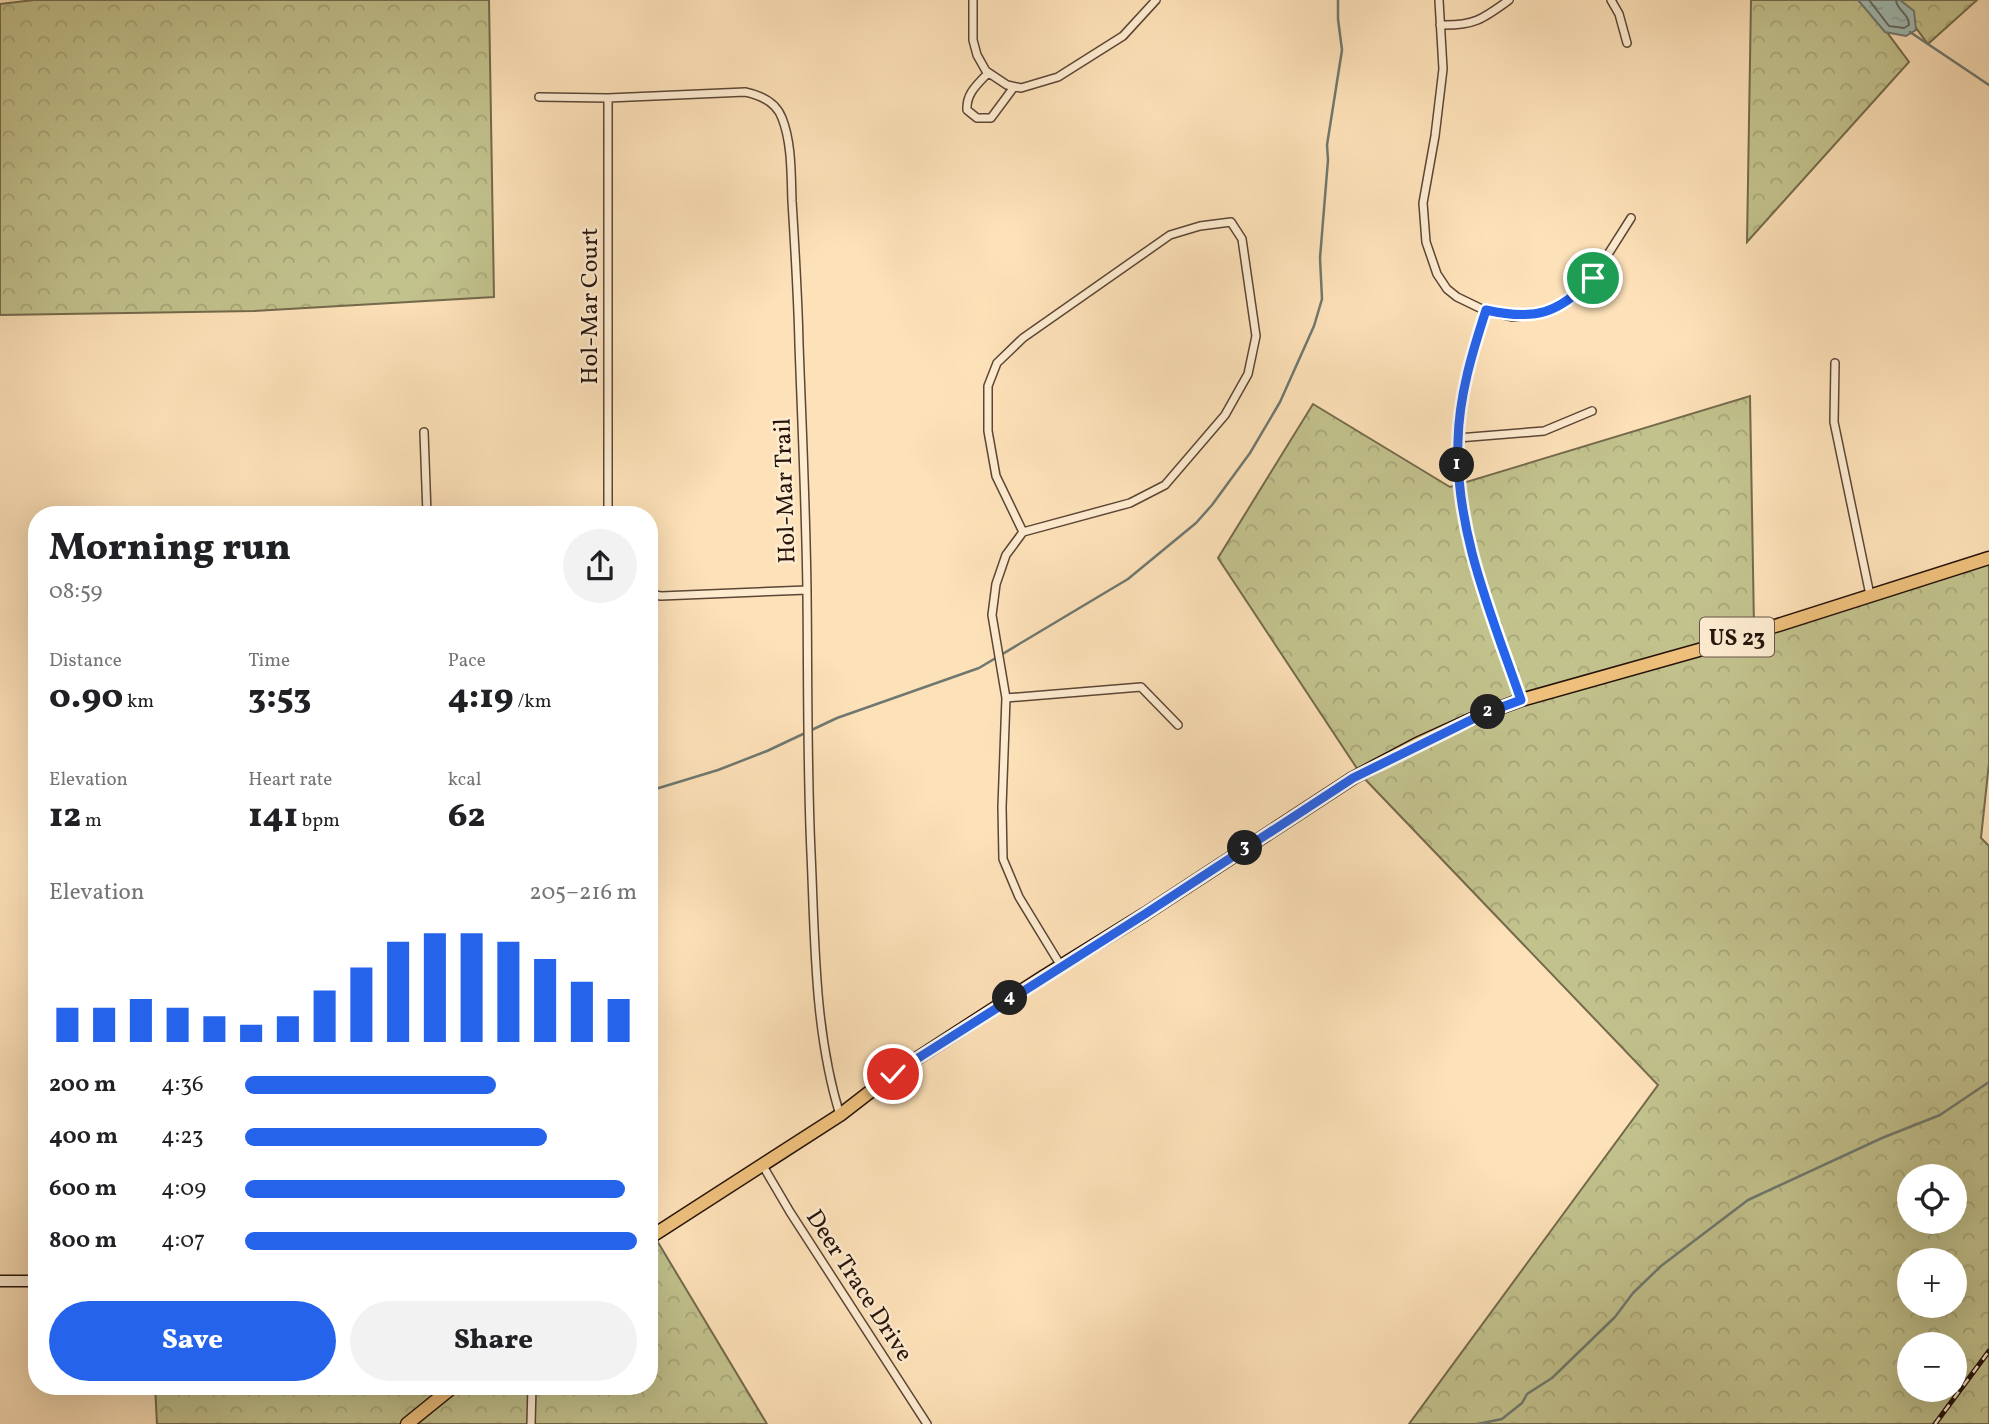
<!DOCTYPE html>
<html lang="en">
<head>
<meta charset="utf-8">
<style>
	:root { --surface:#fff; --page:#f2f2f2; --text:#202124; --muted:#757577; --accent:#2563eb }
	body { margin:0; font-family:Vollkorn,serif; background:var(--page); color:var(--text); height:100vh; display:flex; flex-direction:column; font-size:26px; white-space:nowrap }
	* { box-sizing:border-box; margin:0 }
	p { font-size:23px; color:var(--muted) }
	.icon { flex:none; width:38px; height:38px; fill:none; stroke:currentColor; stroke-width:2; stroke-linecap:round; stroke-linejoin:round }
	.map { position:relative; flex:1; overflow:hidden }
	.panel { position:absolute; left:28px; top:506px; width:630px; height:889px; display:flex; flex-direction:column; background:var(--surface); border-radius:28px; box-shadow:0 7px 28px #0002 }
	.panel>* { flex:none }
	.tools { position:absolute; left:1897px; top:1164px; display:grid; gap:14px }
	.tools a { display:grid; place-items:center; width:70px; height:70px; border-radius:50%; background:var(--surface); box-shadow:0 7px 28px #0002; font-size:35px }
	.pin { position:absolute; display:grid; place-items:center; width:60px; height:60px; color:#fff; margin:-30px; border:4px solid #fff; border-radius:50%; box-shadow:0 2px 7px #0007 }
	.km { position:absolute; width:35px; height:35px; margin:-18px; border-radius:50%; background:#222; color:#fff; font-size:19px; line-height:35px; text-align:center }
	.round { display:grid; place-items:center; flex:none; width:74px; height:74px; border-radius:37px; background:var(--page) }
	.summary { display:flex; align-items:center; justify-content:space-between; height:119px; padding:0 21px }
	h1 { font-size:38px; font-weight:800; line-height:52px }
	.metrics { display:grid; grid-template-columns:repeat(3,1fr); gap:10px; height:119px; padding:7px 21px }
	.metrics div { display:grid; align-content:center }
	.metrics b { font-size:35px; font-weight:800 }
	.metrics small { font-size:19px; font-weight:400 }
	.metrics p { font-size:19px }
	.chart { height:196px; padding:14px 21px }
	.chart p { display:flex; justify-content:space-between }
	.chart svg { width:100%; height:126px; margin-top:7px; stroke:var(--accent); stroke-width:6 }
	.action { display:flex; gap:14px; margin-top:auto; padding:14px 21px }
	.action a { flex:1; height:80px; border-radius:42px; background:var(--accent); color:#fff; font-size:28px; font-weight:800; line-height:80px; text-align:center }
	.action a+a { background:var(--page); color:var(--text) }
	ul { padding:0 21px; list-style:none; font-size:23px }
	li { display:grid; grid-template-columns:112px 84px 1fr; align-items:center; height:52px }
	li i { height:18px; border-radius:9px; background:var(--accent) }
	.map>svg:first-child { display:block }
	.forest { fill:url(#forest-crowns); stroke:#746a4c; stroke-width:2; fill-rule:evenodd }
	.water { fill:url(#water-ripples); stroke:#6f7870; stroke-width:2 }
	.lines { fill:none; stroke-linecap:round; stroke-linejoin:round }
	.shore { stroke:#63685f; stroke-width:2 }
	.stream { stroke:#6f7870; stroke-width:2.5 }
	.street-casing { stroke:#5c4636; stroke-width:10 }
	.secondary-casing { stroke:#26130a; stroke-width:13 }
	.primary-casing { stroke:#26130a; stroke-width:15 }
	.street { stroke:#feecd1; stroke-width:7 }
	.secondary { stroke:#feecd1; stroke-width:10 }
	.primary { stroke:#eec07c; stroke-width:12 }
	.rail-casing { stroke:#26130a; stroke-width:5 }
	.rail { stroke:#feecd1; stroke-width:2.5; stroke-dasharray:8; stroke-linecap:butt }
	.route-casing { stroke:#fff; stroke-width:14 }
	.route { stroke:#2563eb; stroke-width:9 }
	.labels { text-anchor:middle; stroke-width:5; stroke-linejoin:round; paint-order:stroke }
	.shield { fill:#feecd1; stroke:#675446; stroke-width:2 }
	.shield-label { font-size:23px; font-weight:bold; fill:#26130a }
	.street-label { font-size:24px; fill:#26130a; stroke:#feecd1 }
</style>
</head>
<body>
<div class="map">
<svg width="1989" height="1424" viewBox="0 0 1989 1424">
	<defs>
		<pattern id="forest-crowns" width="20" height="18" patternUnits="userSpaceOnUse" patternTransform="scale(1.75)"><rect width="20" height="18" fill="#c2c28d"/><path d="M2 6a3 3 0 1 1 6 0M12 15a3 3 0 1 1 6 0" fill="none" stroke="#a7a678"/></pattern>
		<pattern id="water-ripples" width="26" height="14" patternUnits="userSpaceOnUse" patternTransform="scale(1.75)"><rect width="26" height="14" fill="#a0bcb4"/><path d="M2 4q2-2 4 0t4 0M15 11q2-2 4 0t4 0" fill="none" stroke="#8aa199"/></pattern>
	</defs>
	<rect width="100%" height="100%" fill="#fde1b8"/>
	<filter id="stains"><feTurbulence type="fractalNoise" baseFrequency=".00286" numOctaves="4"/><feColorMatrix values="0 0 0 0 .2 0 0 0 0 .09 0 0 0 0 .02 0 0 0 .5 -.17"/></filter>
	<radialGradient id="worn" r=".72"><stop offset=".6" stop-color="#630" stop-opacity="0"/><stop offset="1" stop-color="#630" stop-opacity=".3"/></radialGradient>
	<path class="forest" d="M34 0H489L494 297 254 311 0 315V4Z
		M1751 0H1863L1909 62 1747 242Z
		M1895 0H1977L1928 44Z
		M1750 396 1754 626 1989 559V763L1981 838 1989 846V1424H1409L1658 1085 1362 776 1218 558 1313 404 1450 487ZM1909 1176H1955V1222H1909ZM1909 1260H1955V1306H1909ZM1909 1344H1955V1390H1909Z
		M656 1239 767 1424H157L155 1386H649V1243Z"/>
	<path class="water" d="M1858 0H1900L1914 11 1916 30 1906 36 1885 32Z"/>
	<g class="lines">
		<path class="shore" d="M1869 0 1889 26 1904 28 1909 25C1909 13 1897 11 1896 0"/>
		<path class="stream" d="M1910 32 1989 85
			M649 791 718 770 767 751 837 718 979 668 1128 579 1196 523 1212 505 1250 453 1280 402 1314 326 1322 299 1320 258 1328 160 1327 145 1342 50 1338 19V0
			M1478 1424 1502 1419 1522 1403 1527 1394 1552 1378 1615 1317 1633 1293 1661 1266 1748 1200 1882 1138 1940 1115 1989 1082"/>
		<g class="street-casing">
			<path id="street" d="M973 0V40L977 55 986 71 1007 85 1021 88 1058 77 1123 36 1156 0
				M1439 0 1443 69 1435 136 1423 203 1426 242 1437 274 1447 289 1457 297 1486 311 1513 317 1540 314 1572 299 1593 278 1631 218
				M1611 0 1619 14 1627 43
				M1440 25C1474 26 1483 19 1509 0
				M988 73C978 84 966 93 967 110L977 118H991L1014 87
				M539 97 608 98 745 92C760 95 776 102 782 118 792 143 791 175 792 201 795 249 798 297 799 344 802 427 806 510 807 593 808 680 807 766 811 853 815 940 814 1031 840 1115
				M608 98V514
				M1486 311C1472 353 1459 396 1458 441 1455 531 1492 616 1521 700
				M1835 363 1834 422 1870 595
				M424 432 427 514
				M1458 438 1544 431 1592 411
				M1023 532 996 476 988 431V386L997 363 1023 338 1170 235 1200 226 1231 222 1242 239 1256 336 1248 374 1225 415 1165 485 1130 503 1023 532 1006 555 996 584 992 615 1006 698 1002 807 1003 859 1019 897 1061 966
				M649 594 661 596 807 590
				M1006 698 1141 687 1178 725
				M763 1166 790 1212 927 1424
				M531 1424 532 1386"/>
		</g>
		<g class="secondary-casing">
			<path id="secondary" d="M0 1281H37"/>
		</g>
		<g class="primary-casing">
			<path id="primary" d="M649 1238 840 1115 893 1074 1043 977 1145 914 1353 778 1417 744 1483 714 1521 700 1706 648 1989 558
				M407 1424 454 1386"/>
		</g>
		<use href="#street" class="street"/>
		<use href="#secondary" class="secondary"/>
		<use href="#primary" class="primary"/>
		<g class="rail-casing">
			<path id="rail" d="M1935 1424 1989 1351"/>
		</g>
		<use href="#rail" class="rail"/>
	</g>
	<g class="lines">
		<g class="route-casing">
			<path id="route" d="M893 1074 1145 914 1353 778 1483 714 1521 700C1492 616 1455 531 1458 441 1459 396 1472 353 1486 310 1535 321 1558 314 1593 278"/>
		</g>
		<use href="#route" class="route"/>
	</g>
	<g class="labels">
		<rect class="shield" x="1700" y="617.5" width="74" height="39" rx="5"/>
		<g class="shield-label">
			<text x="1737" y="645">US 23</text>
		</g>
		<g class="street-label">
			<text transform="translate(589 306) rotate(-90)" y="8">Hol-Mar Court</text>
			<text transform="translate(784 491) rotate(-92)" y="8">Hol-Mar Trail</text>
			<text transform="translate(860 1285) rotate(57)" y="8">Deer Trace Drive</text>
		</g>
	</g>
	<rect width="100%" height="100%" filter="url(#stains)"/>
	<rect width="100%" height="100%" fill="url(#worn)"/>
</svg>
<div class="tools">
<a><svg class="icon" aria-label="locate" viewBox="0 0 24 24"><circle cx="12" cy="12" r="6"/><path d="M12 2v4M12 18v4M2 12h4M18 12h4"/></svg></a>
<a>+</a>
<a>−</a>
</div>
<div class="pin" style="left:1593px;top:278px;background:#1e9e55"><svg class="icon" aria-label="arrive" viewBox="0 0 24 24"><path d="M6 21V4h12l-3 4 3 4H6"/></svg></div>
<div class="pin" style="left:893px;top:1074px;background:#d93025"><svg class="icon" aria-label="check" viewBox="0 0 24 24"><path d="M5 12l5 5 9-10"/></svg></div>
<b class="km" style="left:1457px;top:465px">1</b>
<b class="km" style="left:1488px;top:712px">2</b>
<b class="km" style="left:1245px;top:848px">3</b>
<b class="km" style="left:1010px;top:998px">4</b>
<section class="panel">
<div class="summary"><div><h1>Morning run</h1><p>08:59</p></div><a class="round"><svg class="icon" aria-label="share" viewBox="0 0 24 24"><path d="M12 15V3M7 8l5-5 5 5M5 13v7h14v-7"/></svg></a></div>
<div class="metrics">
<div><p>Distance</p><b>0.90<small> km</small></b></div>
<div><p>Time</p><b>3:53</b></div>
<div><p>Pace</p><b>4:19<small> /km</small></b></div>
</div>
<div class="metrics">
<div><p>Elevation</p><b>12<small> m</small></b></div>
<div><p>Heart rate</p><b>141<small> bpm</small></b></div>
<div><p>kcal</p><b>62</b></div>
</div>
<div class="chart"><p><span>Elevation</span>205–216 m</p>
<svg viewBox="0 0 160 44" preserveAspectRatio="none"><path d="M5 44V32M15 44V32M25 44V29M35 44V32M45 44V35M55 44V38M65 44V35M75 44V26M85 44V18M95 44V9M105 44V6M115 44V6M125 44V9M135 44V15M145 44V23M155 44V29"/></svg>
</div>
<ul>
<li><b>200 m</b>4:36<i style="width:64%"></i></li>
<li><b>400 m</b>4:23<i style="width:77%"></i></li>
<li><b>600 m</b>4:09<i style="width:97%"></i></li>
<li><b>800 m</b>4:07<i style="width:100%"></i></li>
</ul>
<div class="action"><a>Save</a><a>Share</a></div>
</section>
</div>
</body>
</html>
